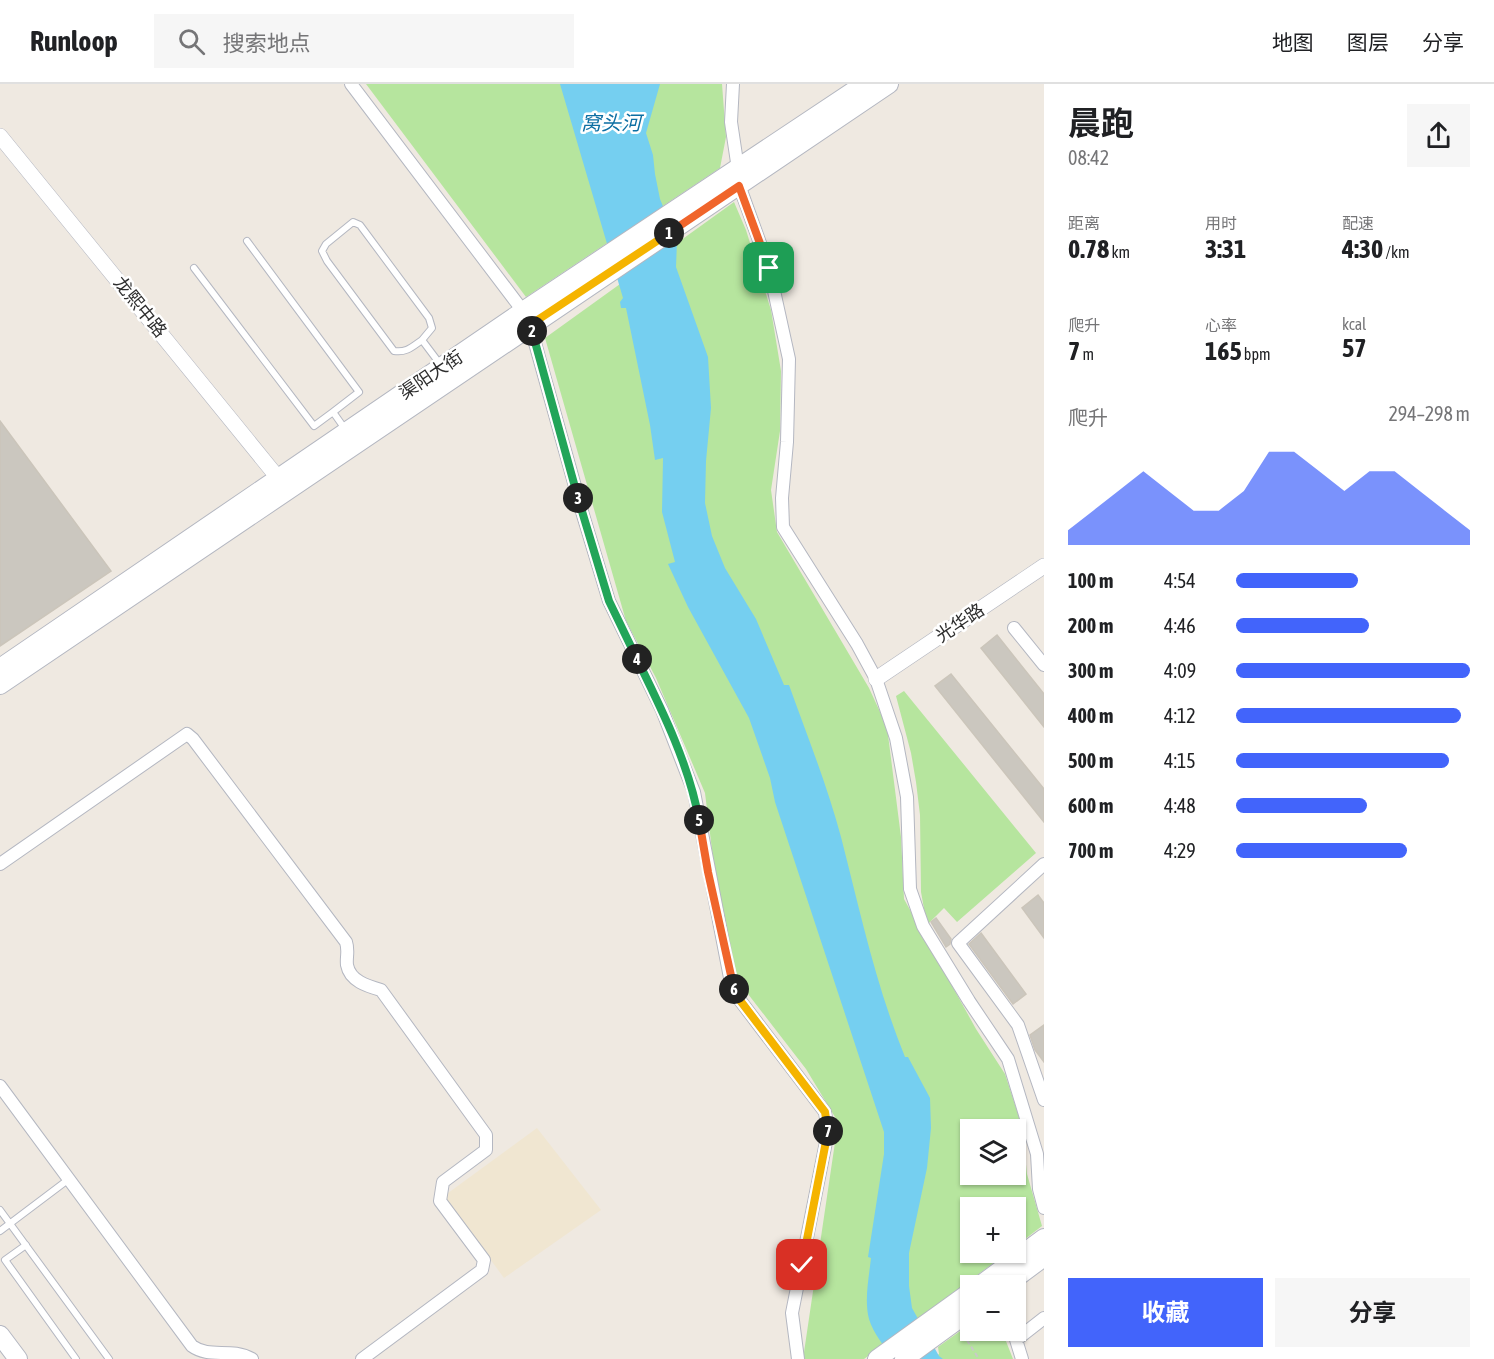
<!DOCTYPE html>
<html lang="zh">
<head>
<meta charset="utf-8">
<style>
	:root { --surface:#fff; --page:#f6f6f6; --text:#202124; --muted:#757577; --line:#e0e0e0; --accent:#4264fb }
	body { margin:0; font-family:"Asap Condensed","Noto Sans SC",sans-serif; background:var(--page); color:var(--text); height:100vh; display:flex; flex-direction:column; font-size:22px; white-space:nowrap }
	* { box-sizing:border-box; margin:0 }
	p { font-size:20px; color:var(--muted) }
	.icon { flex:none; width:33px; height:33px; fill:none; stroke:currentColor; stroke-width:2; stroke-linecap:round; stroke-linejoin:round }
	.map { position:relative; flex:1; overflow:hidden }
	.side { display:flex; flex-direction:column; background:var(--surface); width:450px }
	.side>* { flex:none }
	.tools { position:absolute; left:960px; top:1035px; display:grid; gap:12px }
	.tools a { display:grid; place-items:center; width:66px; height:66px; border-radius:0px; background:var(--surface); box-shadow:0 2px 4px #0004; font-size:30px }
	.pin { position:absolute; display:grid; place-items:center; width:51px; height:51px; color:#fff; margin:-26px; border-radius:12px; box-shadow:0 3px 9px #0006 }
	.km { position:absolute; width:30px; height:30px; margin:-15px; border-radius:50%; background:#222; color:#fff; font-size:16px; line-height:30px; text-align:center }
	.round { display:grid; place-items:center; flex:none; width:63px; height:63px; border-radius:0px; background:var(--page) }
	.headline { display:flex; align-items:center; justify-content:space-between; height:102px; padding:0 24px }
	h1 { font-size:33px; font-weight:700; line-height:45px }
	.metrics { display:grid; grid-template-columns:repeat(3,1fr); gap:9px; height:102px; padding:6px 24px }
	.metrics div { display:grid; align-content:center }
	.metrics b { font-size:26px; font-weight:700 }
	.metrics small { font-size:16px; font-weight:400 }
	.metrics p { font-size:16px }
	.chart { height:168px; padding:12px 24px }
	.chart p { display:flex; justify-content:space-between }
	.chart svg { width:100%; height:108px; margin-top:6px; fill:var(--accent); opacity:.7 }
	.primary-button { display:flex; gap:12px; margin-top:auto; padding:12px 24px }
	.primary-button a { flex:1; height:69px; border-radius:0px; background:var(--accent); color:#fff; font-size:24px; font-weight:700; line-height:69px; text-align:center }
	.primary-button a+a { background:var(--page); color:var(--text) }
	ul { padding:0 24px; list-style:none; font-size:20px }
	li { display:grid; grid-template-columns:96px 72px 1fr; align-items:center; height:45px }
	li i { height:15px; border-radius:8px; background:var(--accent) }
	header { display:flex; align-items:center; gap:36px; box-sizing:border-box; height:84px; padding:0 30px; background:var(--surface); border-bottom:2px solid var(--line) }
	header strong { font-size:28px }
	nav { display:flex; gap:33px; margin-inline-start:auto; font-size:21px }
	.search { width:420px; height:54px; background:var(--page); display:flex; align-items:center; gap:15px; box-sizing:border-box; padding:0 21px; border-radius:0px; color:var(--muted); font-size:22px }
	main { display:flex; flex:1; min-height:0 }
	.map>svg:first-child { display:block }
	.education { fill:#f0e6d1 }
	.green { fill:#b6e59e; fill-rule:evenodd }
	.water { fill:#75cff0 }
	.building { fill:#cbc7bf; stroke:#cbc5ba; stroke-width:1.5 }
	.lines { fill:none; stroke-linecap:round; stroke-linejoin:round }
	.service-casing { stroke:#b4b7c1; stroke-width:8 }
	.minor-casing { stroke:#b4b7c1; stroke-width:14 }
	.tertiary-casing { stroke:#b4b7c1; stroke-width:16 }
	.secondary-casing { stroke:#b4b7c1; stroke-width:20 }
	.path { stroke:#c9c9c9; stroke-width:2; stroke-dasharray:4.5 3; stroke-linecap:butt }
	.service { stroke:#fff; stroke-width:6 }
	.minor { stroke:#fff; stroke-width:12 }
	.tertiary { stroke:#fff; stroke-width:15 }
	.secondary { stroke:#fff; stroke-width:18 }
	.split-1-casing { stroke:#fff; stroke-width:12 }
	.split-2-casing { stroke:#fff; stroke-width:12 }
	.split-3-casing { stroke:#fff; stroke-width:12 }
	.split-4-casing { stroke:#fff; stroke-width:12 }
	.split-5-casing { stroke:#fff; stroke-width:12 }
	.split-6-casing { stroke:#fff; stroke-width:12 }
	.split-7-casing { stroke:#fff; stroke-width:12 }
	.split-8-casing { stroke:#fff; stroke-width:12 }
	.split-1 { stroke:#f0652b; stroke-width:8 }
	.split-2 { stroke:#f5b400; stroke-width:8 }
	.split-3 { stroke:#22a559; stroke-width:8 }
	.split-4 { stroke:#22a559; stroke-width:8 }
	.split-5 { stroke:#22a559; stroke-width:8 }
	.split-6 { stroke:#f0652b; stroke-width:8 }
	.split-7 { stroke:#f5b400; stroke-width:8 }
	.split-8 { stroke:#f5b400; stroke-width:8 }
	.labels { text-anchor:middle; stroke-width:5; stroke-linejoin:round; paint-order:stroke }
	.street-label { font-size:18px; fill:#2e2e2e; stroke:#fff }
	.water-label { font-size:20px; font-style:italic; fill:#0d6fa3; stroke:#fff }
</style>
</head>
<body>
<header>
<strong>Runloop</strong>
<div class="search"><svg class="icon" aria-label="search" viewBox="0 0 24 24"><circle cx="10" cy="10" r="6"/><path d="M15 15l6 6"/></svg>搜索地点</div>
<nav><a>地图</a><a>图层</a><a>分享</a></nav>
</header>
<main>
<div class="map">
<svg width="1044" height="1275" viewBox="0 0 1044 1275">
	<rect width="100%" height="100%" fill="#efe9e1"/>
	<path class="education" d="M537 1044 601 1126 504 1194 444 1112Z"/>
	<path class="green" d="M366 0H722L726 53 720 84 526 213Z
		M734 118 746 146 771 226 781 287 780 347 771 406 777 448 869 604 887 643 901 753 904 815 976 945 1005 990 1022 1042 1027 1090 1042 1142 1016 1162V1124H970V1168L1007 1169 864 1275H803L838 1038 806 985 738 897 714 782 705 709 656 594 626 537 545 254ZM970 1046H1016V1090H970Z
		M904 607 1036 769 957 838 944 824 927 841 921 808 920 731 916 698 911 669 896 612Z
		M970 1240V1246L1002 1247 1013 1275H932L939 1270 938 1263Z"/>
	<path class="water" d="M560 0H660L646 49 653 71 655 90 660 115 677 157 676 183 708 273 711 324 706 377 705 419 712 452 725 484 756 535 784 601H789C807 651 827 701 841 753 860 827 876 902 905 973H908L930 1014 931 1044 927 1084 909 1169V1202L912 1224 939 1272 943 1275H893C885 1263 873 1249 869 1235 864 1216 869 1193 871 1174L868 1173 884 1070V1048L775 718 770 694 749 634 688 523 668 480 675 478 662 428 663 374 655 376 650 341 626 224H621L620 218 623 214Z"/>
	<path class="building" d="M0 337 111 487 0 562Z
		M997 551 1044 610V643L981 564Z
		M951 590 1044 705V738L935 602Z
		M1038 811 1044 819V854L1022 824Z
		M936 834 951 855 950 860 946 863 931 838Z
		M981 849 1026 910 1013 920 969 860Z
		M1044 941V978L1035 966 1030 951Z"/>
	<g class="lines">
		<g class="service-casing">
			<path id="service" d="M247 157 359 308 333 328
				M194 184 314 342 333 328 345 345
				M422 256C412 263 406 269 394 267L327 177 322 167 326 160 353 138 360 141 429 234 432 244 422 256 440 280
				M0 1126 109 1275
				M0 1147 69 1095
				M26 1161 5 1176 76 1275"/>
		</g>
		<g class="minor-casing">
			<path id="minor" d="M351 0 523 227
				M733 0 731 38 738 85
				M739 101 769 184 789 275 787 358 782 414 783 443 857 560 876 595 896 654 907 713 910 805 923 842 969 917 1008 975 1037 1070 1039 1105 1044 1124
				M530 241 583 431 609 517 662 626 694 708 731 899 739 915 825 1028 828 1048 792 1229 798 1275
				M1014 544 1044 581
				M0 780 187 650 193 655 346 858C349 867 346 873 347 881 350 897 367 902 381 906L486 1051V1066L443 1098 440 1117 484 1176 482 1186 362 1275
				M1044 780 958 859 1018 941 1044 1016
				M0 1002 192 1262C210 1275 230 1263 252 1275
				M1013 1246 1022 1275
				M1016 1256 1044 1234"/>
		</g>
		<g class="tertiary-casing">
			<path id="tertiary" d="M0 52 279 395
				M876 595 1044 482"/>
		</g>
		<g class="secondary-casing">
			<path id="secondary" d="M0 584 523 227 864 0
				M0 601 889 0
				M979 1202 1044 1154
				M1005 1202 1044 1173
				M0 1251 18 1275
				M877 1275 970 1208
				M904 1275 970 1227"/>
		</g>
		<path class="path" d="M963 1250 979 1275"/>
		<use href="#service" class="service"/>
		<use href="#minor" class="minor"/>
		<use href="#tertiary" class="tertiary"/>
		<use href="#secondary" class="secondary"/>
	</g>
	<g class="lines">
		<g class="split-1-casing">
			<path id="split-1" d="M669 149 739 102 769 184"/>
		</g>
		<g class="split-2-casing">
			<path id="split-2" d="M532 247 530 241 669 149"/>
		</g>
		<g class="split-3-casing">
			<path id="split-3" d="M532 247 578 414"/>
		</g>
		<g class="split-4-casing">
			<path id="split-4" d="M578 414 609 517 637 575"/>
		</g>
		<g class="split-5-casing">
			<path id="split-5" d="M637 575C662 626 689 680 699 736"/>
		</g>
		<g class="split-6-casing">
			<path id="split-6" d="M699 736 708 788 734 905"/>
		</g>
		<g class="split-7-casing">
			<path id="split-7" d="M734 905 739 915 825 1028 828 1047"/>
		</g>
		<g class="split-8-casing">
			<path id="split-8" d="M802 1181 828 1047"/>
		</g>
		<use href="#split-1" class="split-1"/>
		<use href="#split-2" class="split-2"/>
		<use href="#split-3" class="split-3"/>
		<use href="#split-4" class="split-4"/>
		<use href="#split-5" class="split-5"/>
		<use href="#split-6" class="split-6"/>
		<use href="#split-7" class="split-7"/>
		<use href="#split-8" class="split-8"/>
	</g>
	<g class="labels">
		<g class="street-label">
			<text transform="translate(140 223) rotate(51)" y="6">龙熙中路</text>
			<text transform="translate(431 291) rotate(-34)" y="6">渠阳大街</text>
			<text transform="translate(960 539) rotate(-34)" y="6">光华路</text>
		</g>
		<g class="water-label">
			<text x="611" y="46">窝头河</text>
		</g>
	</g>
</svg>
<div class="tools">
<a><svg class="icon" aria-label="layers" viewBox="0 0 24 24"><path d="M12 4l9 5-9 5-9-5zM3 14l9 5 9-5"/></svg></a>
<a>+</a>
<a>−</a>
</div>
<div class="pin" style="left:769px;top:184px;background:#1e9e55"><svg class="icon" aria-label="arrive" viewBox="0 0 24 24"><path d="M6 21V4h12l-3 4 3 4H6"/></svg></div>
<div class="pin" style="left:802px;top:1181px;background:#d93025"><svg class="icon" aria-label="check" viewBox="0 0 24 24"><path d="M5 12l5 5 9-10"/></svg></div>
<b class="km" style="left:669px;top:149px">1</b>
<b class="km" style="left:532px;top:247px">2</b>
<b class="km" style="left:578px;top:414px">3</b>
<b class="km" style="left:637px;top:575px">4</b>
<b class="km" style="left:699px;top:736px">5</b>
<b class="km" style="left:734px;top:905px">6</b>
<b class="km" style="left:828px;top:1047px">7</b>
</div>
<section class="side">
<div class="headline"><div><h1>晨跑</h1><p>08:42</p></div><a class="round"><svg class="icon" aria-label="share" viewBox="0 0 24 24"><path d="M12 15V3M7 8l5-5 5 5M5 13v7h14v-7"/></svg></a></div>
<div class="metrics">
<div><p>距离</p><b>0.78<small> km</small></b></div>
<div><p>用时</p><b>3:31</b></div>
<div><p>配速</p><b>4:30<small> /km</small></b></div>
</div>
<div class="metrics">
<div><p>爬升</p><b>7<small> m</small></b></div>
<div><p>心率</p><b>165<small> bpm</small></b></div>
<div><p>kcal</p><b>57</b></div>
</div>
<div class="chart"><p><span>爬升</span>294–298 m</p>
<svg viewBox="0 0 160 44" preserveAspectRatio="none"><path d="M0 44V38L10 30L20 22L30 14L40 22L50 30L60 30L70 22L80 6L90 6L100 14L110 22L120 14L130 14L140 22L150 30L160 38V44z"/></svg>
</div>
<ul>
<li><b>100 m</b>4:54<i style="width:52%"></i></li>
<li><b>200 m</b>4:46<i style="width:57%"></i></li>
<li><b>300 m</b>4:09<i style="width:100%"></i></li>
<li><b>400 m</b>4:12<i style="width:96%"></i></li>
<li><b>500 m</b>4:15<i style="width:91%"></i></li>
<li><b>600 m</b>4:48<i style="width:56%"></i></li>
<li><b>700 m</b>4:29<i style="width:73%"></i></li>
</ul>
<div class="primary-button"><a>收藏</a><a>分享</a></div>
</section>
</main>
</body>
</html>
